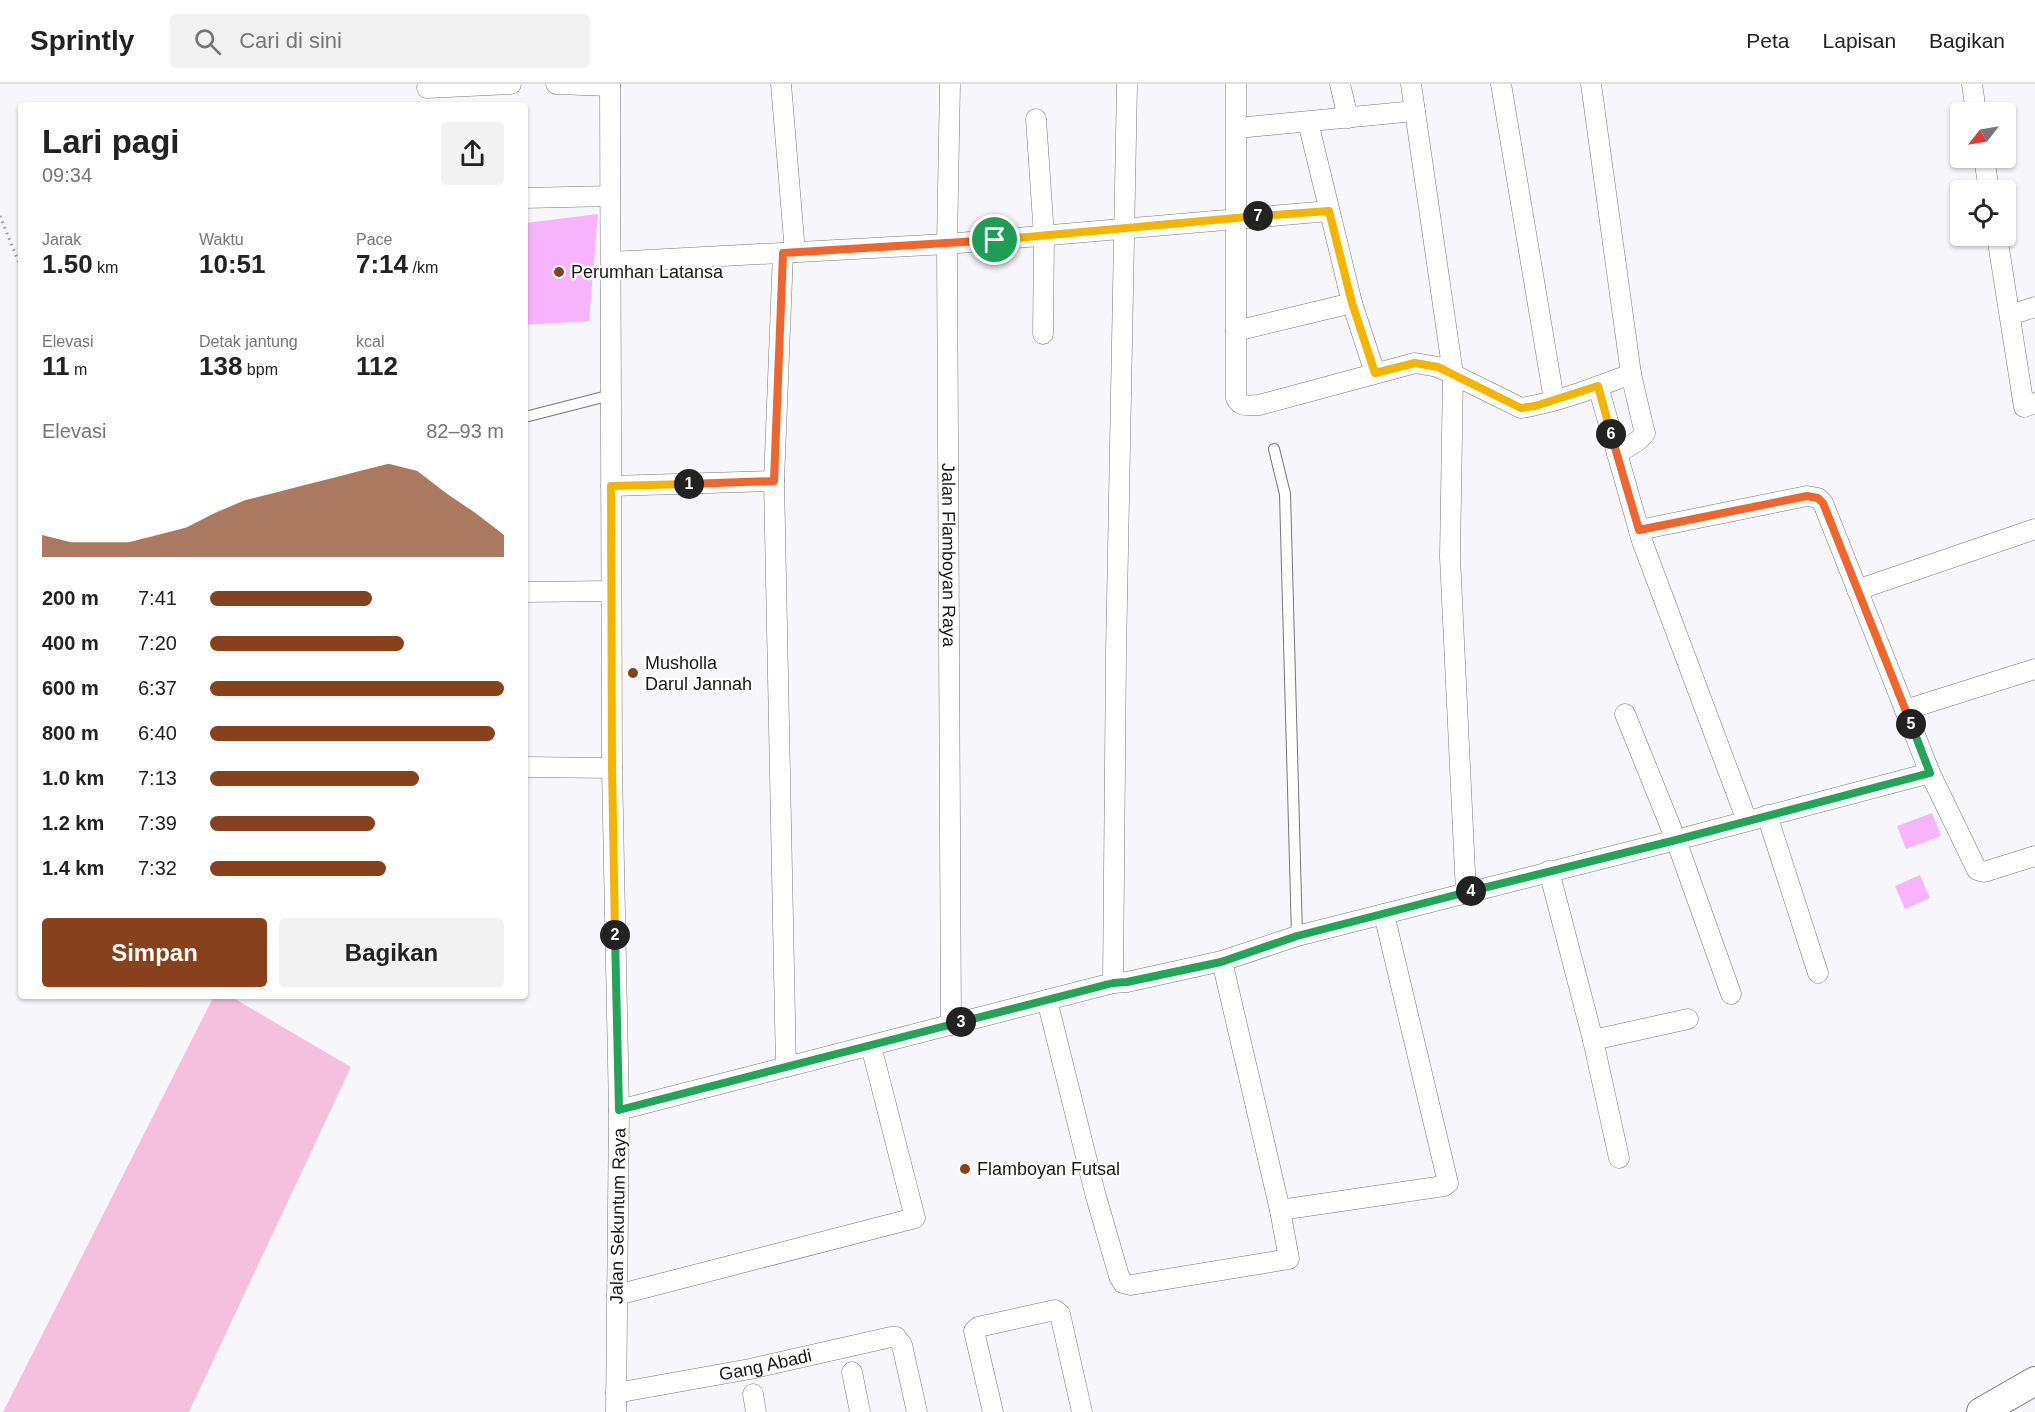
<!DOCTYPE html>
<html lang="id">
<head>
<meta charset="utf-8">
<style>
	:root { --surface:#fff; --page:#f2f2f2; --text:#222; --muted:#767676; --line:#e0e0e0; --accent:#87411c }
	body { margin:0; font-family:Arial,sans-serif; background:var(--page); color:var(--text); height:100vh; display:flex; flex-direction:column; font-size:22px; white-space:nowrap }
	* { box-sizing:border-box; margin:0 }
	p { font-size:20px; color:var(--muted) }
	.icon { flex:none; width:33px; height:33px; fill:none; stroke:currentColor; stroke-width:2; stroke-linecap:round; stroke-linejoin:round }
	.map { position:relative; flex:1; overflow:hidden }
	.sheet { position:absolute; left:18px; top:18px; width:510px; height:897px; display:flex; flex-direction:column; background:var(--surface); border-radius:6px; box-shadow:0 2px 4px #0004 }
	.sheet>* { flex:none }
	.needle { width:39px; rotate:239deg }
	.controls { position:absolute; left:1950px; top:18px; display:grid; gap:12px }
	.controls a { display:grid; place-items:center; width:66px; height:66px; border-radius:6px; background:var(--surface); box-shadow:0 2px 4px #0004; font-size:30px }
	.pin { position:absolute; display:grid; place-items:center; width:51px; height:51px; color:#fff; margin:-26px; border:3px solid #fff; border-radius:50%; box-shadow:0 2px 6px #0007 }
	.km { position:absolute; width:30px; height:30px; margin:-15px; border-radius:50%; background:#222; color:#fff; font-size:16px; line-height:30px; text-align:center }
	.round { display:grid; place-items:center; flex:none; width:63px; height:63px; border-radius:6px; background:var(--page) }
	.head { display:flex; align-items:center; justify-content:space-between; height:102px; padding:0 24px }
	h1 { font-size:33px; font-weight:600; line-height:45px }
	.stats { display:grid; grid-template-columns:repeat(3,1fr); gap:9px; height:102px; padding:6px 24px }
	.stats div { display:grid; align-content:center }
	.stats b { font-size:26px; font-weight:600 }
	.stats small { font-size:16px; font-weight:400 }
	.stats p { font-size:16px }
	.chart { height:168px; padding:12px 24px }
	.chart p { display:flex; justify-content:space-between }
	.chart svg { width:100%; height:108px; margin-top:6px; fill:var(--accent); opacity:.7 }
	.action { display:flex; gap:12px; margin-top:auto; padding:12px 24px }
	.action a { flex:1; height:69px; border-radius:6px; background:var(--accent); color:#fff; font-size:24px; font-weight:600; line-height:69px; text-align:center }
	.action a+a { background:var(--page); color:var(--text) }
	ul { padding:0 24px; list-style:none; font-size:20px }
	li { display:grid; grid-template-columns:96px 72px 1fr; align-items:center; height:45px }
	li i { height:15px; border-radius:8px; background:var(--accent) }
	header { display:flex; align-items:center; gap:36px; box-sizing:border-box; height:84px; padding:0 30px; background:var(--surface); border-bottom:2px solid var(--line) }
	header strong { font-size:28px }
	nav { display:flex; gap:33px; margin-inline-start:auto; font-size:21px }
	.search { width:420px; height:54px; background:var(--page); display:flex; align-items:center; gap:15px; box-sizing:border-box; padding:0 21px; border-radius:6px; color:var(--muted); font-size:22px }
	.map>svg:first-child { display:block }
	.green { fill:#f5c0dd }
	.building { fill:#f8b3fd }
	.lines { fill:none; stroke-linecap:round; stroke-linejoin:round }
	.service-casing { stroke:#78767a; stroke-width:12 }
	.minor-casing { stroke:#78767a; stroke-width:21 }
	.secondary-casing { stroke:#78767a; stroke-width:30 }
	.path { stroke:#969599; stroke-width:3; stroke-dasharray:1.5 4.5; stroke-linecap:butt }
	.service { stroke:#fff; stroke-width:10 }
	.minor { stroke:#fff; stroke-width:20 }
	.secondary { stroke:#fff; stroke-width:28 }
	.split-1-casing { stroke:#fff; stroke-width:12 }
	.split-2-casing { stroke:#fff; stroke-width:12 }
	.split-3-casing { stroke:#fff; stroke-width:12 }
	.split-4-casing { stroke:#fff; stroke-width:12 }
	.split-5-casing { stroke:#fff; stroke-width:12 }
	.split-6-casing { stroke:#fff; stroke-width:12 }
	.split-7-casing { stroke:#fff; stroke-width:12 }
	.split-8-casing { stroke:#fff; stroke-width:12 }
	.split-1 { stroke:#f0652b; stroke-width:8 }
	.split-2 { stroke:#f5b400; stroke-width:8 }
	.split-3 { stroke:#22a559; stroke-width:8 }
	.split-4 { stroke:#22a559; stroke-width:8 }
	.split-5 { stroke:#22a559; stroke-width:8 }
	.split-6 { stroke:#f0652b; stroke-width:8 }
	.split-7 { stroke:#f5b400; stroke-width:8 }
	.split-8 { stroke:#f5b400; stroke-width:8 }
	.poi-dot { fill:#87411c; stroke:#fff; stroke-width:2 }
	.labels { text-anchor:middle; stroke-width:4.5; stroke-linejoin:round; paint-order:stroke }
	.poi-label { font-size:18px; fill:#171618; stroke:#fff; text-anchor:start }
	.street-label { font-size:18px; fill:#171618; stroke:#fff }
</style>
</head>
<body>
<header>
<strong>Sprintly</strong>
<div class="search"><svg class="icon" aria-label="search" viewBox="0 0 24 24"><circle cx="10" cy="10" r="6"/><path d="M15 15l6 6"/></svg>Cari di sini</div>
<nav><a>Peta</a><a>Lapisan</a><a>Bagikan</a></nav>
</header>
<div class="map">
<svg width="2035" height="1328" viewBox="0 0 2035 1328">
	<rect width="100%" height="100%" fill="#f7f6fb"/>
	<path class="green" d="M214 912H230L351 983 189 1328H3Z"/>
	<path class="building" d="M598 130 589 237 525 241V139Z
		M1932 729 1941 752 1906 765 1897 742Z
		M1920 791 1930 814 1905 825 1895 802Z"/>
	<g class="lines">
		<g class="service-casing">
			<path id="service" d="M525 333 611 311
				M1274 365 1285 410 1297 852"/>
		</g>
		<g class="minor-casing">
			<g id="minor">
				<path d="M556 0 610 2"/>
				<path d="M610 0 612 684 619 1026 616 1328"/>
				<path d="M781 0 795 168"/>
				<path id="s1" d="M950 0 947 160 951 941"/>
				<path d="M1236 0V314C1241 324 1249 321 1259 321L1415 279 1438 283 1521 324C1559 318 1596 303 1631 290"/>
				<path d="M1340 0 1348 34"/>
				<path d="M1411 0 1453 290 1450 473 1466 809"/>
				<path d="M1501 0 1554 316"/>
				<path d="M1591 0 1631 290 1644 346 1645 349 1639 356 1617 370"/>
				<path d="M1972 0 1976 28"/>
				<path d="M427 4 511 0"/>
				<path d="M1036 35 1044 152 1043 250"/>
				<path d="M1308 38 1352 219 1375 289"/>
				<path d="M1237 44 1415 27"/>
				<path d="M1984 74 1989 106"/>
				<path d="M525 114 610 112"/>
				<path d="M1997 152 2024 323 2035 319"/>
				<path d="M783 169 774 397 786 983"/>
				<path d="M611 178 947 160 1329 127"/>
				<path d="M2010 231 2035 223"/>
				<path d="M1236 247 1352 219"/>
				<path d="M1598 302 1642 457 1747 737"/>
				<path d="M611 402 774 397"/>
				<path d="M1639 446 1807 412 1818 414 1823 419 1930 689 1977 786 1984 788 2035 772"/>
				<path d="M1857 506 2035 445"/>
				<path d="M525 508 610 507"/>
				<path d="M1905 626 2035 585"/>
				<path d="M1625 630 1676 756 1731 910"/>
				<path d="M525 683 612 684"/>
				<path d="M1767 731 1818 889"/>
				<path d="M1549 787 1593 956 1619 1074"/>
				<path d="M1113 899 1116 569 1127 0"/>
				<path d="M1047 916 1095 1109 1119 1192 1123 1199 1131 1201 1289 1175 1280 1126 1222 877"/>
				<path d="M1593 956 1688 935"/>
				<path d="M619 1026 1113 899 1127 898 1222 877 1297 852 1676 756 1930 689"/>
				<path d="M1280 1126 1444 1102 1448 1099 1384 830"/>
				<path d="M617 1211 915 1134 871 962"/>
				<path d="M852 1288 860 1328"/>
				<path id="s2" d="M616 1309 750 1285 891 1253H896L902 1261 917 1328"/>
				<path d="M753 1310 756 1328"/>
				<path d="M993 1328 974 1247 978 1243 1055 1226 1060 1230 1082 1328"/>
			</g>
		</g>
		<g class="secondary-casing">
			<path id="secondary" d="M1981 1328 2035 1297"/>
		</g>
		<path class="path" d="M0 132 21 184"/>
		<use href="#service" class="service"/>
		<use href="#minor" class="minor"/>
		<use href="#secondary" class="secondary"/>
	</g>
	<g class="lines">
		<g class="split-1-casing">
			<path id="split-1" d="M689 400 774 397 783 169 995 156"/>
		</g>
		<g class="split-2-casing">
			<path id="split-2" d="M615 851 612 684 611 402 689 400"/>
		</g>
		<g class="split-3-casing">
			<path id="split-3" d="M615 851 619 1026 961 938"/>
		</g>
		<g class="split-4-casing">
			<path id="split-4" d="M961 938 1113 899 1127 898 1221 878 1297 852 1471 807"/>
		</g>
		<g class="split-5-casing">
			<path id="split-5" d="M1471 807 1676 756 1930 689 1911 640"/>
		</g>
		<g class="split-6-casing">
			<path id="split-6" d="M1611 350 1639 446 1807 412 1818 414 1823 419 1911 640"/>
		</g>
		<g class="split-7-casing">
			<path id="split-7" d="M1258 132 1329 127 1352 219 1375 289 1415 279 1438 283 1521 324 1535 322 1598 302 1611 350"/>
		</g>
		<g class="split-8-casing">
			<path id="split-8" d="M995 156 1258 132"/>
		</g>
		<use href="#split-1" class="split-1"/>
		<use href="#split-2" class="split-2"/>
		<use href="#split-3" class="split-3"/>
		<use href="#split-4" class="split-4"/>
		<use href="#split-5" class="split-5"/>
		<use href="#split-6" class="split-6"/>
		<use href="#split-7" class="split-7"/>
		<use href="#split-8" class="split-8"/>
	</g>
	<g class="poi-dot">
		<circle cx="559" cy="188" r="6"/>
		<circle cx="633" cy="589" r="6"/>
		<circle cx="965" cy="1085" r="6"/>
	</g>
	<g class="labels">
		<g class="poi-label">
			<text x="571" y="194">Perumhan Latansa</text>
			<text x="645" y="585">Musholla<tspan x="645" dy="21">Darul Jannah</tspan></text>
			<text x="977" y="1091">Flamboyan Futsal</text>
		</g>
		<g class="street-label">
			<text dy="6" stroke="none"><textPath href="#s1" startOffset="471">Jalan Flamboyan Raya</textPath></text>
			<text transform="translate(618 1132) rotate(-89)" y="6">Jalan Sekuntum Raya</text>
			<text dy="6" stroke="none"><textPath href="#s2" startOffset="152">Gang Abadi</textPath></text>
		</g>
	</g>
</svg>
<div class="controls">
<a><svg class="needle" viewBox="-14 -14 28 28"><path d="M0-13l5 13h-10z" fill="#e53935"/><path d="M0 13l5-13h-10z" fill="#767676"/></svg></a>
<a><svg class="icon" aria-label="locate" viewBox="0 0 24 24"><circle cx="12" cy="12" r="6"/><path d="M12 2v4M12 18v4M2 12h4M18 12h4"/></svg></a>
</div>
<div class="pin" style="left:995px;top:156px;background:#1e9e55"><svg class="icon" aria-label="arrive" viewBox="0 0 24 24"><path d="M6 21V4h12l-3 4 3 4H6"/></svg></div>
<b class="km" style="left:689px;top:400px">1</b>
<b class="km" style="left:615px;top:851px">2</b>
<b class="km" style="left:961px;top:938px">3</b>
<b class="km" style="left:1471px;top:807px">4</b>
<b class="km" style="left:1911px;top:640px">5</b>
<b class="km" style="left:1611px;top:350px">6</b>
<b class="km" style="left:1258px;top:132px">7</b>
<section class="sheet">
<div class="head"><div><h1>Lari pagi</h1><p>09:34</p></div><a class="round"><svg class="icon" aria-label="share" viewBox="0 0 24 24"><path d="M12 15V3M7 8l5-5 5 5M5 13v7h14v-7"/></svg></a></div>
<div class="stats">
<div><p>Jarak</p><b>1.50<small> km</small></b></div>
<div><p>Waktu</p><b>10:51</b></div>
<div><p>Pace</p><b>7:14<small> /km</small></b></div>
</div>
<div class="stats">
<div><p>Elevasi</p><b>11<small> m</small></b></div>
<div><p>Detak jantung</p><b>138<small> bpm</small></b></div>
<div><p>kcal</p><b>112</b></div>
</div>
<div class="chart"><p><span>Elevasi</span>82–93 m</p>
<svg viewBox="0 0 160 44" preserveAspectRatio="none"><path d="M0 44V35L10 38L20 38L30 38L40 35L50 32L60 26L70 21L80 18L90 15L100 12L110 9L120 6L130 9L140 18L150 26L160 35V44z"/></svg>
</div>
<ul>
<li><b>200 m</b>7:41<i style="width:55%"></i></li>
<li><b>400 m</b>7:20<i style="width:66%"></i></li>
<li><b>600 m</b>6:37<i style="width:100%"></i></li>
<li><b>800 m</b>6:40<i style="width:97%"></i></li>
<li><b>1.0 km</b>7:13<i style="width:71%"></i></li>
<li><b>1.2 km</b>7:39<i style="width:56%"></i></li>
<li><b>1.4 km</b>7:32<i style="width:60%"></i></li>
</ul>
<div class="action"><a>Simpan</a><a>Bagikan</a></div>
</section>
</div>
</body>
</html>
